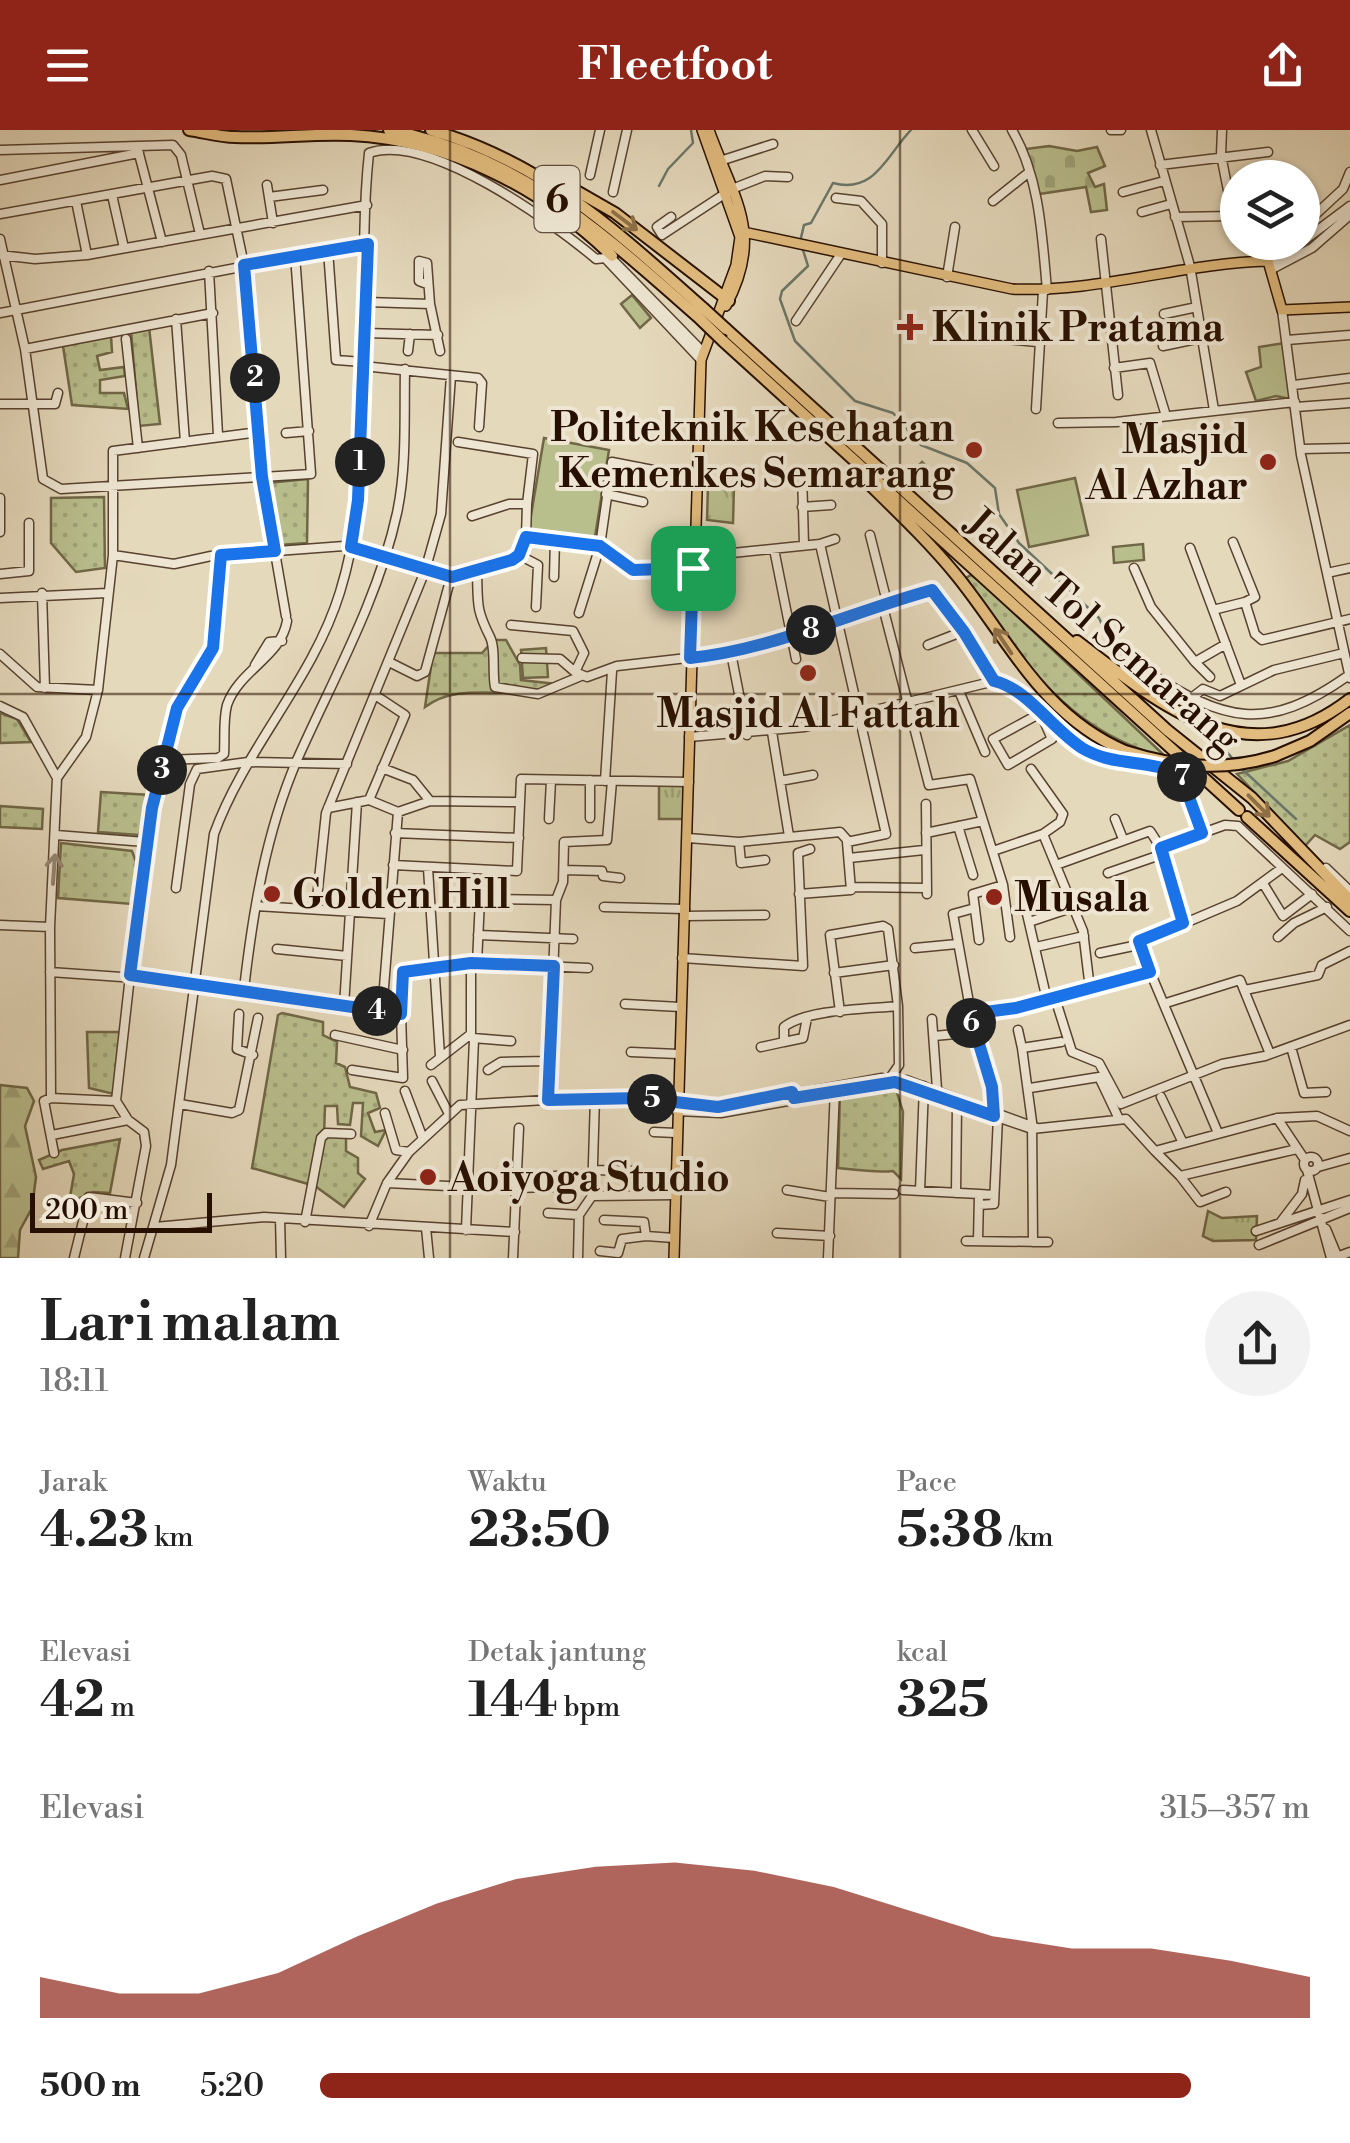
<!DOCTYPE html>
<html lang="id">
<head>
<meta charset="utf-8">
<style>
	:root { --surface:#fff; --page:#f2f2f2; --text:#222; --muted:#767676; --accent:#8f2418 }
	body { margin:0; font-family:"Libre Bodoni",serif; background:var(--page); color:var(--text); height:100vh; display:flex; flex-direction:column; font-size:38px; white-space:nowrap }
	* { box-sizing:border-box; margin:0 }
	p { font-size:32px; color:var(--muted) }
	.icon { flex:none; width:55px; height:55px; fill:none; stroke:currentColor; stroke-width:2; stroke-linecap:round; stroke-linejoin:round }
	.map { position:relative; height:1128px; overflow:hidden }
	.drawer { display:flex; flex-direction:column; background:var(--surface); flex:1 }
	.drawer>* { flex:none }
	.fabs { position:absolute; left:1220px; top:30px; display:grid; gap:20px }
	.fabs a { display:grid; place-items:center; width:100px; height:100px; border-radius:50%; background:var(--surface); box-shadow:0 2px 8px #0004; font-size:50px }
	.scale { position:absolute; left:30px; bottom:25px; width:182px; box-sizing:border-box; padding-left:10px; border:5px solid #281000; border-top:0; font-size:28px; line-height:35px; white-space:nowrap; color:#281000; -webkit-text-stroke:8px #eee6d3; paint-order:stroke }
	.pin { position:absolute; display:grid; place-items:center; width:85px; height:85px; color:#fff; margin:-42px; border-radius:20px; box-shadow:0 5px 15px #0006 }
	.km { position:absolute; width:50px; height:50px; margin:-25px; border-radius:50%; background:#222; color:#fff; font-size:28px; line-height:50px; text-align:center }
	.round { display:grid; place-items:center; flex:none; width:105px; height:105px; border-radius:52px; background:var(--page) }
	.headline { display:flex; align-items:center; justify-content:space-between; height:170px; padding:0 40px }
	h1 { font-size:55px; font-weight:700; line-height:75px }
	.figures { display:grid; grid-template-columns:repeat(3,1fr); gap:15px; height:170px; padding:10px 40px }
	.figures div { display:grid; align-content:center }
	.figures b { font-size:50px; font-weight:700 }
	.figures small { font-size:28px; font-weight:400 }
	.figures p { font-size:28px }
	.chart { height:280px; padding:20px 40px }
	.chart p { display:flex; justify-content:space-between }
	.chart svg { width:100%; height:180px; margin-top:10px; fill:var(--accent); opacity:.7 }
	ul { padding:0 40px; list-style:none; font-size:32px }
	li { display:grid; grid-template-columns:160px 120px 1fr; align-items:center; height:75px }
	li i { height:25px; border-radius:12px; background:var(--accent) }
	header { display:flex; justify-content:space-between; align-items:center; height:130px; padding:0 40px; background:var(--accent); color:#fff; font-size:45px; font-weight:700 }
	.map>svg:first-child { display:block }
	.grass { fill:url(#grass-dots); stroke:#706746; stroke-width:2.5 }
	.forest { fill:url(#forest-firs); stroke:#706746; stroke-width:2.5 }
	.cemetery { fill:url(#cemetery-stones); stroke:#706746; stroke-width:2.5 }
	.park { fill:url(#park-tufts); stroke:#706746; stroke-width:2.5 }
	.pitch { fill:#b9be8d; stroke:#706746; stroke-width:2.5 }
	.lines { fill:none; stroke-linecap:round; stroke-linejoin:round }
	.stream { stroke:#6a7669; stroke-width:2.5 }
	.minor-casing { stroke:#57422f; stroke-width:11 }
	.major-casing { stroke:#281000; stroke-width:12 }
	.highway-casing { stroke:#281000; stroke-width:14 }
	.minor { stroke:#eee6d3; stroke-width:8 }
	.major { stroke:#e2bc7e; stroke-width:9 }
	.highway { stroke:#e2bc7e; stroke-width:10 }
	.highway-bridge-casing { stroke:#281000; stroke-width:14; stroke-linecap:butt }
	.highway-bridge { stroke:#e2bc7e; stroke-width:10 }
	.oneway { stroke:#8e6f45 }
	.oneway2 { stroke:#958674 }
	.route-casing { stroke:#fff; stroke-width:20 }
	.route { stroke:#1a73e8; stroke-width:12 }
	.grid { fill:none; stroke:#281000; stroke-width:2.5; stroke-opacity:0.55 }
	.poi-dot { fill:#8f2418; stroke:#eee6d3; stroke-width:4 }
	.labels { text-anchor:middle; stroke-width:8; stroke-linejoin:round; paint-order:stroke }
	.shield { fill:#eee6d3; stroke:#63503f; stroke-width:2.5 }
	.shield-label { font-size:38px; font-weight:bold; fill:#281000 }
	.poi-label { font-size:40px; font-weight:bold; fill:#281000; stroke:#eee6d3; text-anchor:start }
	.street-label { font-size:40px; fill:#281000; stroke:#eee6d3 }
</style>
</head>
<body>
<header><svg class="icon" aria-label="menu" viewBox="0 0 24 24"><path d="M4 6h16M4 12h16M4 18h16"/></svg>Fleetfoot<svg class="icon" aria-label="share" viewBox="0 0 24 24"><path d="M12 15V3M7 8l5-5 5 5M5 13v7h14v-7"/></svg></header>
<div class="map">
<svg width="1350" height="1128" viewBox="0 0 1350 1128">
	<defs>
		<pattern id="grass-dots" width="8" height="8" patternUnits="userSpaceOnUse" patternTransform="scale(2.5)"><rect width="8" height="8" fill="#b9be8d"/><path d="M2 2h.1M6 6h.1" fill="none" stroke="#9fa278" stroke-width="1.8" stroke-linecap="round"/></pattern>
		<pattern id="forest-firs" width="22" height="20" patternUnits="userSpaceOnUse" patternTransform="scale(2.5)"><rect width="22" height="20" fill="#b9be8d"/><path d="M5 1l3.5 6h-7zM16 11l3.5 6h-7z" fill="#9fa278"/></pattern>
		<pattern id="cemetery-stones" width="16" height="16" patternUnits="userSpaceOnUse" patternTransform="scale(2.5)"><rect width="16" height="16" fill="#b9be8d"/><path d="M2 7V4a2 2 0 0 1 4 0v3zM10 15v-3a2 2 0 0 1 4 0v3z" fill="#9fa278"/></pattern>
		<pattern id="park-tufts" width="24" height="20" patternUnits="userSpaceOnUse" patternTransform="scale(2.5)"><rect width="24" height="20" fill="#b9be8d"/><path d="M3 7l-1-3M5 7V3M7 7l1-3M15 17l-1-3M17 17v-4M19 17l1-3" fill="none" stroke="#9fa278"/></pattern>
	</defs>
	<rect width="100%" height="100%" fill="#e5d9bc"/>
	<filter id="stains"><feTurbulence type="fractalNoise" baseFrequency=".002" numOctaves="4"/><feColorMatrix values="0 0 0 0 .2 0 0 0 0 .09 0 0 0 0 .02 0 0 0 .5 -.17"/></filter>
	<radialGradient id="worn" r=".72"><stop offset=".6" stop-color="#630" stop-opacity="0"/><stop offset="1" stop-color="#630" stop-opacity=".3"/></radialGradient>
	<path class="grass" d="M149 197 160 294 139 296 131 201Z
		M111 206 112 222 97 226 100 240 124 237 125 246 100 250V263H124L128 279 72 275 63 216Z
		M308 349 307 413 279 415 267 353Z
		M104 367 105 438 76 442 51 413V368Z
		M971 445 980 451 1167 628C1067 601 1029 537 972 458L966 448Z
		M494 510H506L520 535 521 550 557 554C516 575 463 548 425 577L433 523H482Z
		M0 583 17 589 31 612 0 613Z
		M1350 595V712L1340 719 1315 705 1305 716 1237 644 1288 631Z
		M101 662 150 665 139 705 98 702Z
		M0 676 43 679 42 699 0 697Z
		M61 713 132 721 136 732 132 774 58 768Z
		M282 883 323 892V905L337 912 336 933 345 937 350 957 376 963 380 978 368 983 375 1002 386 1000 378 1016 361 1006 363 973H353L350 995 338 994 337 976H325L324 1005 346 1006V1021L358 1028V1043L365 1049 344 1077 315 1056 252 1038 278 885Z
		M87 902H120L114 964 89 958Z
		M894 953 903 982 901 1049 893 1041C876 1043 857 1040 838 1038L840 962Z
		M120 1009 110 1063 93 1062 69 1073 74 1044 69 1031 43 1039 39 1030 62 1020Z"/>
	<path class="forest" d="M0 955 27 958 34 971 25 996 36 1047 32 1078 20 1100 18 1128H0Z"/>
	<path class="cemetery" d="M1049 16 1077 21 1097 17 1105 36 1088 43 1095 57 1104 54 1107 80 1091 82 1086 57 1039 64 1026 19Z"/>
	<path class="park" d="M708 354 734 355 733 393 707 390Z
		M659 655 685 656 684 689H659Z
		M1208 1081 1222 1088 1257 1086 1256 1110 1213 1111 1203 1106Z"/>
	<path class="pitch" d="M632 165 651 188 640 198 621 174Z
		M1285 213 1290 269 1276 266 1256 271 1246 242 1261 237 1259 217Z
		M544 308 609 320 594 413 528 403Z
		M922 332 942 352 932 363 912 343Z
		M1075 348 1088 405 1029 417 1017 360Z
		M1143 414 1144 430 1114 433 1113 417Z
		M546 518 548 547 523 548 521 520Z"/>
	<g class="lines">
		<path class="stream" d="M659 56 668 39 693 13 691 0
			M800 112 804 95 811 93 833 53C875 64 886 26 911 0
			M803 120 808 136 782 161 780 169 795 211 855 271 893 283 921 315 967 333 995 358 999 384 1019 413 1099 488 1112 516 1188 575
			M1215 608 1233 629
			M1242 639 1296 689"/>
		<g class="minor-casing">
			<path id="minor" d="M972 0 994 36
				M1012 0C1040 48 1042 106 1047 160
				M1111 0H1121
				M1151 0 1190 136 1214 280
				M1222 0 1221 25 1233 86 1238 90
				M0 20 173 15 181 25 200 104
				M138 20 162 112
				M720 31 773 14
				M1160 35 1268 22
				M590 45 600 0
				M0 50 139 23
				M267 55 273 93
				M732 59 765 46 788 47
				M613 62 627 0
				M1123 62 1164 51
				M112 65 124 118
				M269 67 323 60
				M836 68 861 71 882 94V133
				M76 71 87 125
				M993 71 1028 43
				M1142 82 1171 74
				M0 84 212 46 226 49 244 135 262 347 286 486
				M671 87 657 97 662 105 726 63
				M1175 87 1233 86
				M1302 97 1343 59 1350 42
				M0 109 25 219 43 349 61 359 311 344 295 125
				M1101 109 1118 265
				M1262 112 1268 131
				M1302 112 1350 76
				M328 120 336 230 363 232
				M0 125 35 129 87 125 367 75
				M610 127 703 222
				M605 128 701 230
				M1271 134 1301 112
				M1274 138 1312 118 1350 85
				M209 141 218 305
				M947 147 955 97
				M427 154 419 151V131L427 133 430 174 440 221
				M367 172 430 174
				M1282 180 1301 325 1350 548
				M0 183 367 113
				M1164 184 1197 177
				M176 189 185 312
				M796 191 841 124
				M365 203 438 205
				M997 208 1037 212
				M126 209 138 318
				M1287 210 1350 205
				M1163 216 1201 208
				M25 219 213 183
				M408 221 410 204
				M363 236 478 248 482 253 479 297
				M1114 238 1150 233 1166 286
				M1294 255 1350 248
				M0 274H55L58 263
				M1296 277 1350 273
				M1036 279 1043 161
				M1058 293 1116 292 1295 272
				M286 303 309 301
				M458 312 533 324 527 374
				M1301 319 1350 318
				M802 343 804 415
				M606 364 643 372
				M0 368V402
				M802 377 831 375
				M472 386 509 374H527L526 407
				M870 405 888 476
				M1233 412 1255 467 1245 472
				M820 414 835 409
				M1190 418 1241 555
				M774 419 796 529
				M113 425 174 434 211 426 344 416 451 447 512 430 519 425 526 407 600 416 633 440 693 438
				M519 425 538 435 536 477
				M693 427 820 414 886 704 847 712 851 760 799 764
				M1134 438 1151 477 1195 532 1226 514
				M477 442C478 475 476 479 490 507 496 519 492 543 495 557L538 564 581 546
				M1327 443 1350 438
				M0 444 29 441V393
				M554 447 555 409
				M42 463 45 558
				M0 468 107 463
				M883 477 929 655 970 649 1003 755 1010 807
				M1213 480 1245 472 1255 504 1262 510 1350 489
				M579 483 600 416 612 332 653 340
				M511 495 573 501 584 523 575 542 587 547 617 536 731 523 932 460 995 551
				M928 515 964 501
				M731 523 747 605
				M0 524 37 557 98 560
				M522 528 560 529 575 542
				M389 532 417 546 425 542 451 447
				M1195 532 1210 547
				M255 535 269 512 282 511
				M1144 539C1224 592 1266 604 1349 545
				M959 561 985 622
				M1194 566 1203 559 1220 566 1274 540 1344 523
				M0 576 23 587 57 648 50 797 51 968 116 971 128 990 144 1002 146 1016 125 1128
				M1046 591 1095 624 1178 642 1203 703
				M772 602 789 706
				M689 607 805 597 995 551 1011 555 1039 584 993 609 1008 635 1052 609 1043 589
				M165 630 218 628 224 624C225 609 223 590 227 575 239 540 281 527 287 491
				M382 638 413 650 430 671
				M1031 639 1063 684 1060 692 1043 704
				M57 648 86 607 98 560 113 425V321L259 302
				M605 651 612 541
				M780 651 813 645
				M369 670 405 585 375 565
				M926 674 927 764
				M328 678 369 670 398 682
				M398 682 430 671 519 672
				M590 688V650
				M549 689 551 650
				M1115 689 1123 709
				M958 696 973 745
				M395 703 519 708
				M926 703 983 691
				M56 705 145 712
				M688 708 739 712
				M1161 718 1225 695 1238 696 1350 801
				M993 721 1043 704 1083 801 1090 859
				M849 728 924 720
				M765 730 741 733 739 712 840 702 848 711
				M393 735 517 741 521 649 689 652
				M1056 735 1150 701 1161 718 1183 793
				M428 738 440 926
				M1326 738 1350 761
				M564 740 602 741 603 746 620 748
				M1108 743 1163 724
				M1264 755 1283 786 1312 764
				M853 757 926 758
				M176 758 190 654 197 639 248 632 347 634
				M256 776 388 784
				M604 777 685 779
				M316 778 326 683 425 441 441 384 451 246
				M1027 784 1047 870
				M685 786 765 785
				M1029 792 1074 777
				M0 795 50 797
				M478 805 573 809
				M1278 807 1294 793 1327 777
				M979 810 973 764 1003 755
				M1036 817 1084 806
				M915 818 957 814
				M277 819 347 826
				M1100 823 1138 815
				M682 828 803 836 798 723 810 719
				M477 833 480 769 556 770
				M50 842 193 852 401 884 403 948 352 940
				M834 843 894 835
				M244 859C253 781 266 702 297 630 333 549 378 470 397 383 407 336 404 286 405 239
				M1245 860 1318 845 1322 835 1350 821
				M1055 868 1072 922 1099 933 1121 974 1222 934 1265 926 1350 895
				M1166 873 1240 850 1270 924
				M625 874 680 877
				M344 876 357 672
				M382 882 398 682
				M840 882 830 805 883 796 888 799 898 876
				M239 884 237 919 253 925
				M401 884 403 842 471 833 588 838
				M971 884 953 784 975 778
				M807 888 803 908 784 912V897C806 879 869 879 898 876L899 935 890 948
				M932 889 937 959
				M972 899 971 884 1016 878 1149 842
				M1018 900 1022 918
				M335 905 403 920
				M934 906 977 902 994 981
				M473 908 511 911
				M761 917 784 912
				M1291 917 1304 963 1326 962
				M631 922 678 924
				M431 935 471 904V833
				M488 940 501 932 548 931
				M906 950 1037 998
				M432 951 448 982
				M1030 958 1099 947 1119 989
				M405 961 422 1006
				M1161 967 1182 1011
				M51 968 44 971 54 1023
				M548 970 556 770 563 752 564 712 607 710 612 651
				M116 971 145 712 177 578 213 518 221 425
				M180 974 232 983 239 980 258 888
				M676 975 722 977 882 948
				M677 981 721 983 895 952 1032 999 1126 989 1155 1021 1277 988 1305 1030
				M385 983 396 1020 409 1022
				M1277 988 1317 986 1350 1001
				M654 1002 676 1003
				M1218 1003 1138 813 1237 771 1282 738
				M52 1005 128 990
				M1155 1021 1180 1046 1297 1019
				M1304 1034a7 7 0 1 1 14 0a7 7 0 1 1-14 0Z
				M1318 1037 1350 1028
				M593 1040 633 1041
				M1307 1040 1331 1128
				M1180 1046 1200 1072 1226 1062
				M387 1053 468 1057
				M515 1058 552 1057 555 1046 593 1045
				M787 1060 830 1067
				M903 1060 979 1064
				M920 1061 924 956
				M831 1063 894 1064
				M956 1063 957 974
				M592 1066 675 1065
				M979 1075 994 1074 998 987
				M548 1083 579 1085
				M280 1088 281 1128
				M604 1090 644 1092 646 1106 674 1108
				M305 1092 321 1008 326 1003 351 1004
				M1280 1093 1302 1064 1305 1050
				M369 1096 387 1053 409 1022 460 975 595 967 676 971
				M155 1097 264 1087 515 1102
				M426 1098 429 1128
				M1326 1099 1338 1128
				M466 1100 474 909
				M1256 1101 1350 1070
				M777 1103 830 1106
				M966 1111 1048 1112
				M978 1111 979 1064 994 1065
				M1033 1112 1032 992 1022 918 1061 912
				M1259 1115 1350 1078
				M600 1121 618 1123 622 1109 646 1106
				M74 1128 89 1067 137 1073
				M144 1128 171 1035 214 704C245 618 313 550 340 462 382 326 354 163 369 23 428 2 551 91 596 129L605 128
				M513 1128 519 998
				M578 1128 579 1085 592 1066 595 967
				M828 1128 835 958
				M1334 1128 1350 1122"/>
		</g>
		<g class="major-casing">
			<path id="major" d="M709 0C734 70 765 103 726 176
				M748 103 1012 159C1097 163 1182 133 1268 131L1282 180 1350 177
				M674 1128 701 230 736 135 740 107 702 0"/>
		</g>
		<g class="highway-casing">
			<path id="highway" d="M189 0C204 2 219 7 235 7 273 9 312 3 351 5 449 10 542 58 612 126
				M389 0C521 26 600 101 697 186
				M431 0C545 33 616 101 703 178
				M568 56 615 83 729 171
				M726 199 1167 600 1252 668 1350 770
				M723 211 1239 680
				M855 340C890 375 926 408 957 446 1011 513 1042 585 1125 621
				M1077 511C1161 575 1246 650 1350 569
				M1275 626 1310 611 1350 583
				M1247 687 1350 781"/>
		</g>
		<use href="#minor" class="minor"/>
		<use href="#major" class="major"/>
		<use href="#highway" class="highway"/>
		<g class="highway-bridge-casing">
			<path id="highway-bridge" d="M703 178 726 199
				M697 186 723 211
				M1125 621C1176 637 1223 642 1275 626"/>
		</g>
		<use href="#highway-bridge" class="highway-bridge"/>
	</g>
	<defs><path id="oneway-shaft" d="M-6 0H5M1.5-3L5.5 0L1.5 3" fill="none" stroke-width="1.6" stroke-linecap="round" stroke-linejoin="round" transform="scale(2.5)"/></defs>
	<g class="oneway">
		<use href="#oneway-shaft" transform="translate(625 91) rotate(37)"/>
		<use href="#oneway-shaft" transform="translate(1003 511) rotate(-124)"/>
		<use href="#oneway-shaft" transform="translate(1259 676) rotate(45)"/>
	</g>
	<use class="oneway2" href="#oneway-shaft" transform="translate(54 739) rotate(-86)"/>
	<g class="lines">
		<g class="route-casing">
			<path id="route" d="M368 114 358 370 351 417 452 447 512 430 519 425 526 407 600 416 633 440 693 438 690 528C775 519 851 482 932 460L964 502 994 551C1028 559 1051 598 1082 618 1113 637 1150 629 1181 645L1202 703 1161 718 1183 793 1139 811 1150 842 1016 878 970 884 992 957 994 986 895 952 794 968 792 962 718 977 641 968 548 970 554 836 471 833 403 842 401 884 130 845 152 678 177 578 213 518 221 425 275 421 262 347 244 135Z"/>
		</g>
		<use href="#route" class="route"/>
	</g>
	<path class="grid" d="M450 0V1128M900 0V1128M0 564H1350"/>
	<g class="poi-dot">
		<path d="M905 182h10v10h10v10h-10v10h-10v-10h-10v-10h10z"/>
		<circle cx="974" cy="320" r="10"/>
		<circle cx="1268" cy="332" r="10"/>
		<circle cx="808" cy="543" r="10"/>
		<circle cx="272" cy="764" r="10"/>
		<circle cx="994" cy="767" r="10"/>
		<circle cx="428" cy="1047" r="10"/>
	</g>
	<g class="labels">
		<rect class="shield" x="534.5" y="36" width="45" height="66" rx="8"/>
		<g class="shield-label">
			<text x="557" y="82">6</text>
		</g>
		<g class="poi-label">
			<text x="932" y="211">Klinik Pratama</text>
			<text x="954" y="311" text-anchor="end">Politeknik Kesehatan<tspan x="954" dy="46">Kemenkes Semarang</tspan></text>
			<text x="1248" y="323" text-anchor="end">Masjid<tspan x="1248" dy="46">Al Azhar</tspan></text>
			<text x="808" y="597" text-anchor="middle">Masjid Al Fattah</text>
			<text x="292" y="778">Golden Hill</text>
			<text x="1014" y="781">Musala</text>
			<text x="448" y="1061">Aoiyoga Studio</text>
		</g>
		<g class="street-label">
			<text transform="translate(1104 500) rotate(41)" y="14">Jalan Tol Semarang</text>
		</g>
	</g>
	<rect width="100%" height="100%" filter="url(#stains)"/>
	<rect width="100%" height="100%" fill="url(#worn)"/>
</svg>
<div class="fabs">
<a><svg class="icon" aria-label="layers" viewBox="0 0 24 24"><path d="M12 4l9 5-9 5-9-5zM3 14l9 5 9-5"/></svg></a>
</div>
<div class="scale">200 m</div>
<div class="pin" style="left:693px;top:438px;background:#1e9e55"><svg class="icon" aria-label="arrive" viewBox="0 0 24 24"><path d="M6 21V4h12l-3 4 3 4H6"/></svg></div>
<b class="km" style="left:360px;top:332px">1</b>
<b class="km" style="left:255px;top:248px">2</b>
<b class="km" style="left:162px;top:640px">3</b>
<b class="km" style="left:377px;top:881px">4</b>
<b class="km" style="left:652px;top:969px">5</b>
<b class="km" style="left:971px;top:893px">6</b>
<b class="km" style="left:1182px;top:647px">7</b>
<b class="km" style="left:811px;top:500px">8</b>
</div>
<section class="drawer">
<div class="headline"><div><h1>Lari malam</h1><p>18:11</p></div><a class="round"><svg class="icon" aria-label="share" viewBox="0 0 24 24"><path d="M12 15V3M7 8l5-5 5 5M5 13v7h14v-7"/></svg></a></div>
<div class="figures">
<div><p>Jarak</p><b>4.23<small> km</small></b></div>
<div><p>Waktu</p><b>23:50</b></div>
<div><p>Pace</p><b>5:38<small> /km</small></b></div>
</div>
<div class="figures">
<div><p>Elevasi</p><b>42<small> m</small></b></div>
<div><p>Detak jantung</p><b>144<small> bpm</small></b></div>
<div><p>kcal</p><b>325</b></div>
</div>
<div class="chart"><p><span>Elevasi</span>315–357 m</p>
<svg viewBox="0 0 160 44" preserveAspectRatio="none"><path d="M0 44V34L10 38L20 38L30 33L40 24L50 16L60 10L70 7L80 6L90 8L100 12L110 18L120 24L130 27L140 27L150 30L160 34V44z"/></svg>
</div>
<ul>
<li><b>500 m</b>5:20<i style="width:88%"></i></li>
</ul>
</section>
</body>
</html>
